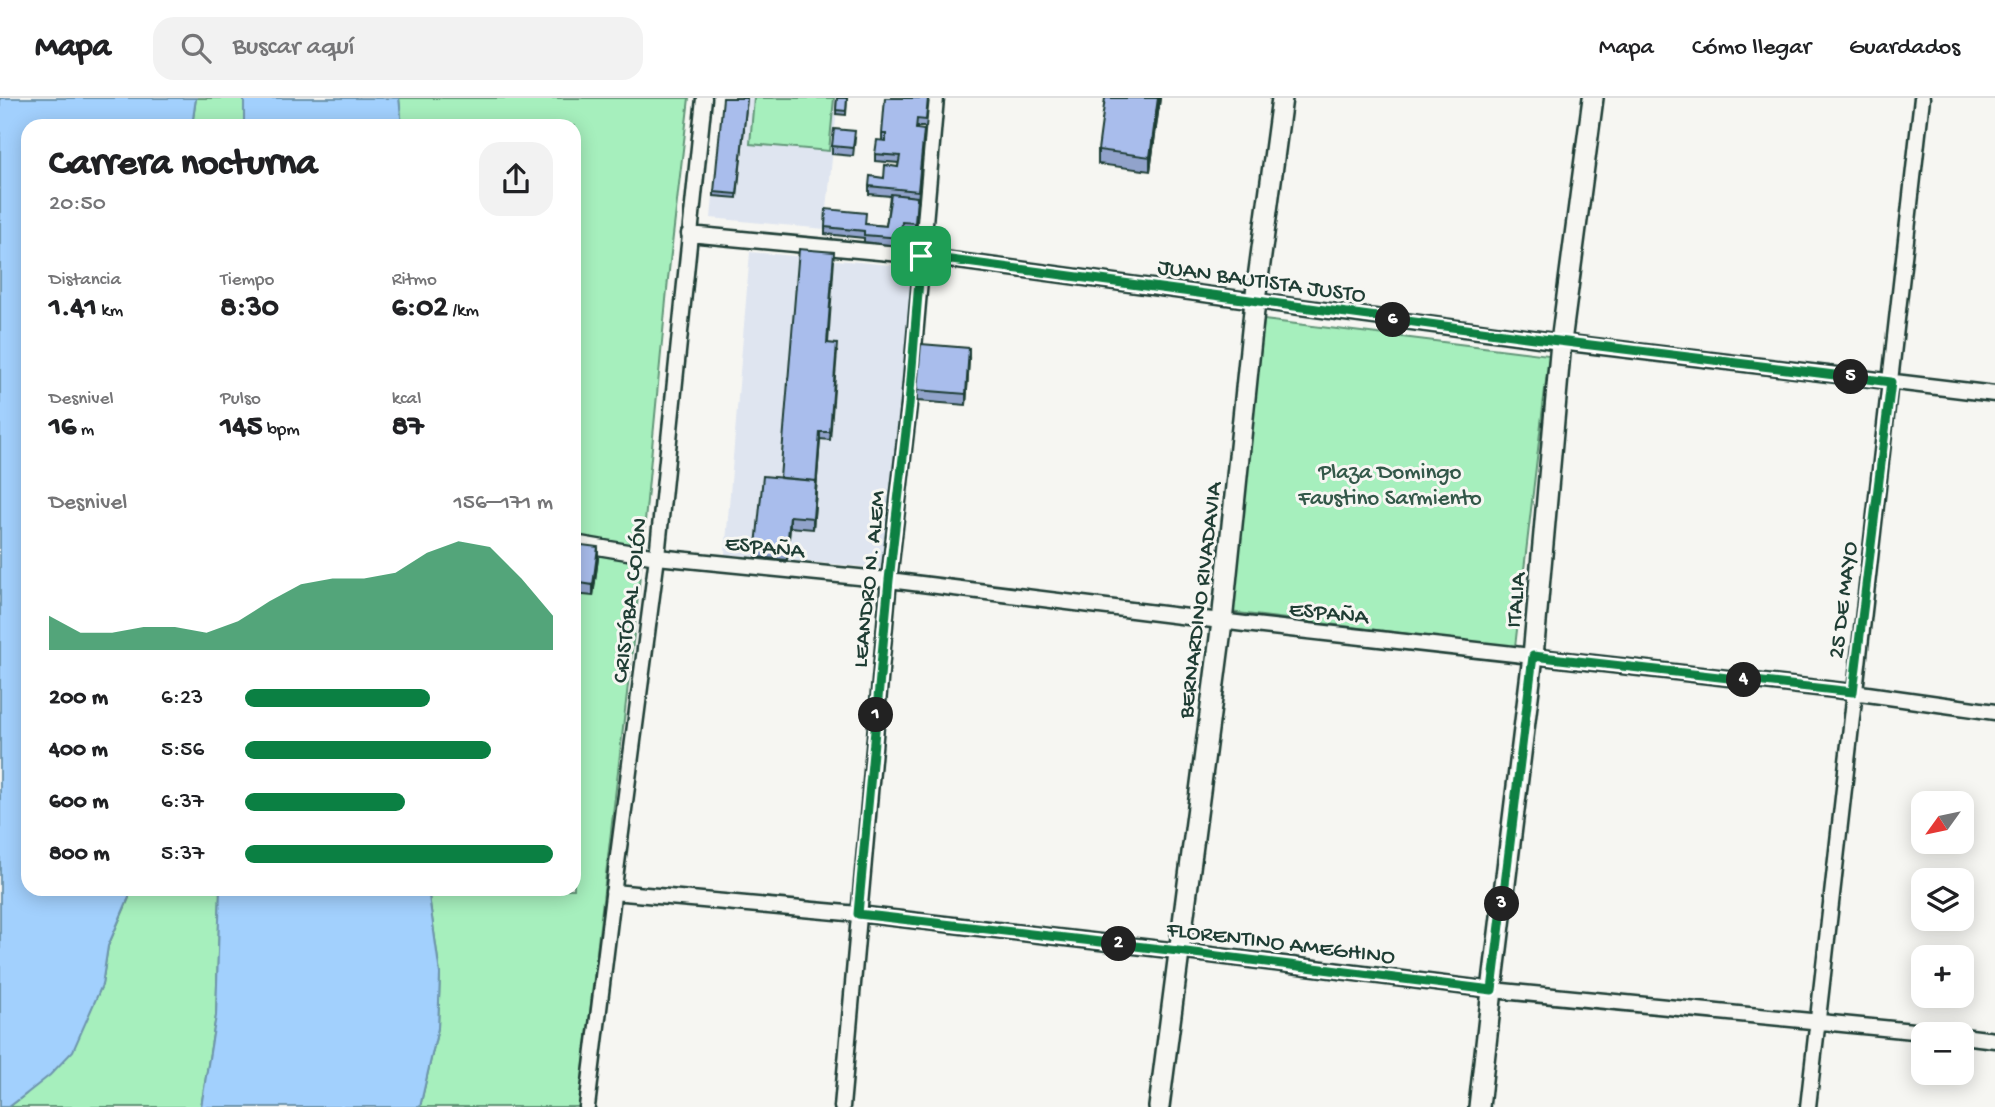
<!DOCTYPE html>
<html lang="es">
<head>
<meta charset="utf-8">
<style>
	:root { --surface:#fff; --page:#f2f2f2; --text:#202124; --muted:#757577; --line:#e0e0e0; --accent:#0b8043 }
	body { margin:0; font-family:"Gochi Hand",sans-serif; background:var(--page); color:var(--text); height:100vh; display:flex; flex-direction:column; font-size:26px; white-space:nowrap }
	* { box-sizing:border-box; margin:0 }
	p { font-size:23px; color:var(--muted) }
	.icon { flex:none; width:38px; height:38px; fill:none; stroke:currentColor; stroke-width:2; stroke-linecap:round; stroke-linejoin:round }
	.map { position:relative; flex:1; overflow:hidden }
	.details { position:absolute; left:21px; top:21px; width:560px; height:777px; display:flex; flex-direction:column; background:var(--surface); border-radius:21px; box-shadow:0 4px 18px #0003 }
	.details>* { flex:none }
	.needle { width:46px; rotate:237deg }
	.controls { position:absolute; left:1911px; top:693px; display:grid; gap:14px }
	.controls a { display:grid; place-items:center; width:63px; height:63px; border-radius:14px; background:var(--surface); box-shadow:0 4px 18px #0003; font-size:35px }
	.pin { position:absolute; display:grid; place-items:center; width:60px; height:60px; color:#fff; margin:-30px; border-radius:14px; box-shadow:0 4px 10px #0006 }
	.km { position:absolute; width:35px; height:35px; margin:-18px; border-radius:50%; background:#222; color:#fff; font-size:19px; line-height:35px; text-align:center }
	.round { display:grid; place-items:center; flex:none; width:74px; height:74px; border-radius:21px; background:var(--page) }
	.overview { display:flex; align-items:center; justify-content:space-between; height:119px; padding:0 28px }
	h1 { font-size:38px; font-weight:800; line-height:52px }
	.stats { display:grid; grid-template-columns:repeat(3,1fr); gap:10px; height:119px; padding:7px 28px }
	.stats div { display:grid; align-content:center }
	.stats b { font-size:30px; font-weight:800 }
	.stats small { font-size:19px; font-weight:400 }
	.stats p { font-size:19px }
	.chart { height:196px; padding:14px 28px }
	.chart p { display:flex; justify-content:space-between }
	.chart svg { width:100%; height:126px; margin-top:7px; fill:var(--accent); opacity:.7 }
	ul { padding:0 28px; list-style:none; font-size:23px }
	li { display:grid; grid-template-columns:112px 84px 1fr; align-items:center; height:52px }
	li i { height:18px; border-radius:9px; background:var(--accent) }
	header { display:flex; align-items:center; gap:42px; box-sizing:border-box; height:98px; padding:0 35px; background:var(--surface); border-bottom:2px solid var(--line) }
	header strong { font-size:33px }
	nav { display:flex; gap:38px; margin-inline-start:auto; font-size:24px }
	.search { width:490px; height:63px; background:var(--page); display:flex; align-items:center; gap:18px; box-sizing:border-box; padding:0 24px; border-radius:21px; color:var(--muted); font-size:26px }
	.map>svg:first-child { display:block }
	.built { fill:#dfe5f0 }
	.green { fill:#a6efbd; stroke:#629678; stroke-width:2 }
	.water { fill:#a2d0fd; stroke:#6e95ad; stroke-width:2 }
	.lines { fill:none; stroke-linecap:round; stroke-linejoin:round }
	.minor-casing { stroke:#1f3d34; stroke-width:19 }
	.tertiary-casing { stroke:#1f3d34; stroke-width:24 }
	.minor { stroke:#f6f6f2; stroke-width:14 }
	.tertiary { stroke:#f6f6f2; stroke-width:19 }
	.wall { fill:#91a3cb; stroke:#1f3d34; stroke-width:2 }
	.shaded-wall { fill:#7684a5; stroke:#1f3d34; stroke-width:2 }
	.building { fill:#a9bdec; stroke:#1f3d34; stroke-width:2 }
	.route-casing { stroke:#fff; stroke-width:14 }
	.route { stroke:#0b8043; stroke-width:9 }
	.labels { text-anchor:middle; stroke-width:6; stroke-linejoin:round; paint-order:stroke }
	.street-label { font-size:23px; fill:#1f3d34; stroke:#f6f6f2 }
	.park-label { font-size:23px; fill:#335849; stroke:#f6f6f2 }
</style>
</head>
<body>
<header>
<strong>Mapa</strong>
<div class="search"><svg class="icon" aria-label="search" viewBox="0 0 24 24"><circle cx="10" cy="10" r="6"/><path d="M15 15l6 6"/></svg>Buscar aquí</div>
<nav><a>Mapa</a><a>Cómo llegar</a><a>Guardados</a></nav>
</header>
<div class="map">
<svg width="1995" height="1009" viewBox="0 0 1995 1009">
	<rect width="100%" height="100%" fill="#f6f6f2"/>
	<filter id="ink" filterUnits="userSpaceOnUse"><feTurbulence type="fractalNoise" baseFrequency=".0143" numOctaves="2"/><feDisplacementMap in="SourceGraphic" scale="14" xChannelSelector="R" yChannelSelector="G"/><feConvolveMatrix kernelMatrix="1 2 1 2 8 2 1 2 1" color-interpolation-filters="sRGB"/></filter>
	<g filter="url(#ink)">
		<path class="built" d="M723 0H838L825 131 711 120Z
			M750 154 912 169 886 471 725 456Z"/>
		<path class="green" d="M196 0H244V28H192Z
			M399 0H689L668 181 636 518 579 1009H420L438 930 440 876 428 791H574V28H402Z
			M754 0H834L829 53 750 46Z
			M1264 222 1549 257 1515 549 1230 514Z
			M129 791H220L216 918 201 1009H9L26 996 90 913 102 887 108 848 129 800Z"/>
		<path class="water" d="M0 0H196L192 28H28V791H129V799L108 848 102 887 73 953 50 977 26 996 9 1009H0Z
			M244 0H399L402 28H244Z
			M220 791H428L440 876 438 930 420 1009H201L216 918Z"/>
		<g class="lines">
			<g class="minor-casing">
				<path id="minor" d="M689 136 921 158 1561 244 1995 296
					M574 445 657 459 889 482 1245 526 1853 594 1995 614
					M613 794 858 816 1178 853 1492 892 1944 936
					M1962 938 1995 942
					M587 1009 616 773 657 459 704 0
					M842 1009 889 482 909 307 936 0
					M1808 1009C1843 672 1885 336 1922 0"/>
			</g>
			<g class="tertiary-casing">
				<path id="tertiary" d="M1159 1009 1222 524 1255 203 1282 0
					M1479 1009 1492 892 1533 558 1561 244 1593 0"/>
			</g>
			<use href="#minor" class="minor"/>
			<use href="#tertiary" class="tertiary"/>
		</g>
		<path class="wall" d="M747 0 737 100 714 98V94Z
			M837 0H847L846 17 836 16Z
			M929 0 926 29H917V31L924 40 914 144 907 149 864 144V140L825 136V129L866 126 886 128 890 98 869 96V88L884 80 898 69 899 65 875 63V56L882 43V36Z
			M1160 0 1150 73 1098 66V52Z
			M855 40 853 58 832 56V48Z
			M834 162 828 245 837 254 830 342 820 341 813 431 790 429 787 462 756 459V448L780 380Z
			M969 261 966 307 917 303V292Z
			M574 446 598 460 593 498 574 496Z"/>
		<path class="shaded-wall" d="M1158 0H1160L1150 73V59Z
			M917 99 914 144 907 149V145L914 140Z
			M969 250V261L966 307V296Z
			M820 334V341L813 431V420Z
			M790 418V429L787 462V451Z
			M598 449V460L593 498V487Z"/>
		<path class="building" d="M723 0H747L737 96 714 94Z
			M837 0H847L846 13 836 12Z
			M885 0H928L926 22 917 21 916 31 924 32 918 93 869 88 870 78 884 80 885 67 898 69 900 58 875 56 877 42 886 43V36H882Z
			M1105 0H1158L1150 59 1098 52Z
			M834 31 855 33 853 50 832 48Z
			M891 96 917 99 915 125 902 124 901 140 864 137V133L825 129 826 111 866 115 865 126 886 128Z
			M902 128 915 129 914 140 907 145 901 144Z
			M799 151 834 154 827 245 837 246 830 334H820L816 387V383L780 380Z
			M921 246 969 250 966 296 917 292Z
			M763 378 816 383 813 420 790 418 787 451 756 448Z
			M574 446 598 449 593 487 574 484Z"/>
	</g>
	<g class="lines" filter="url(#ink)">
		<g class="route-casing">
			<path id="route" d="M921 158 1534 240 1891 284 1853 594 1533 558 1492 892 1178 853 858 816 889 482 909 307Z"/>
		</g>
		<use href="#route" class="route"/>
	</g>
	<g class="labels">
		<g class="street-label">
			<text transform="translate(1262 181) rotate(8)" y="8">JUAN BAUTISTA JUSTO</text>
			<text transform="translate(765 447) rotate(6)" y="8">ESPAÑA</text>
			<text transform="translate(867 481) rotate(-84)" y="8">LEANDRO N. ALEM</text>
			<text transform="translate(628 502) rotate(-83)" y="8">CRISTÓBAL COLÓN</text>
			<text transform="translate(1198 502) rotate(-83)" y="8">BERNARDINO RIVADAVIA</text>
			<text transform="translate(1514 502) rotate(-85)" y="8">ITALIA</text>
			<text transform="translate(1841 502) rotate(-83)" y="8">25 DE MAYO</text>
			<text transform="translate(1329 513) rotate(6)" y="8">ESPAÑA</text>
			<text transform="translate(1281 843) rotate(7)" y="8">FLORENTINO AMEGHINO</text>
		</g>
		<g class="park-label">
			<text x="1390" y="380">Plaza Domingo<tspan x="1390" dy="26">Faustino Sarmiento</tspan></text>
		</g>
	</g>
</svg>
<div class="controls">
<a><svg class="needle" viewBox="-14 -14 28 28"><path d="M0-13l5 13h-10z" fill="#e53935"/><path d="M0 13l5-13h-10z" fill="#757577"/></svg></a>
<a><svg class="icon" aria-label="layers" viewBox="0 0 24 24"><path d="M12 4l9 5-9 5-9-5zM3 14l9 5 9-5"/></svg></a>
<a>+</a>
<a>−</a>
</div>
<div class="pin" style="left:921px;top:158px;background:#1e9e55"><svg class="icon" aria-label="arrive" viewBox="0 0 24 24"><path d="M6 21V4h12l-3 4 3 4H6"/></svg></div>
<b class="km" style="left:876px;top:617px">1</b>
<b class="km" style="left:1119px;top:846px">2</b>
<b class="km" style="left:1502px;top:806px">3</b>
<b class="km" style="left:1744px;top:582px">4</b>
<b class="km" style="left:1851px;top:279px">5</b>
<b class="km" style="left:1393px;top:222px">6</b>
<section class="details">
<div class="overview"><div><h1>Carrera nocturna</h1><p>20:50</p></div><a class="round"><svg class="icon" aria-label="share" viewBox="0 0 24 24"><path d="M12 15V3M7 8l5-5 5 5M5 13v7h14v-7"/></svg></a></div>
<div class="stats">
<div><p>Distancia</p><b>1.41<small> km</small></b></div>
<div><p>Tiempo</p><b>8:30</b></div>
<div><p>Ritmo</p><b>6:02<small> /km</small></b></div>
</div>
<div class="stats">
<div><p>Desnivel</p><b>16<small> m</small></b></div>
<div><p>Pulso</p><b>145<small> bpm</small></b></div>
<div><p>kcal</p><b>87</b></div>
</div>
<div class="chart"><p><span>Desnivel</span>156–171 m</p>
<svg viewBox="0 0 160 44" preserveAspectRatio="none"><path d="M0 44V32L10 38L20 38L30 36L40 36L50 38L60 34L70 27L80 21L90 19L100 19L110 17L120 10L130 6L140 8L150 19L160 32V44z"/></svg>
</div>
<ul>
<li><b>200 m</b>6:23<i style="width:60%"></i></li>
<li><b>400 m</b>5:56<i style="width:80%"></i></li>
<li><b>600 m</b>6:37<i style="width:52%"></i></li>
<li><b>800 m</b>5:37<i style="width:100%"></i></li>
</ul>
</section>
</div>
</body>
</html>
